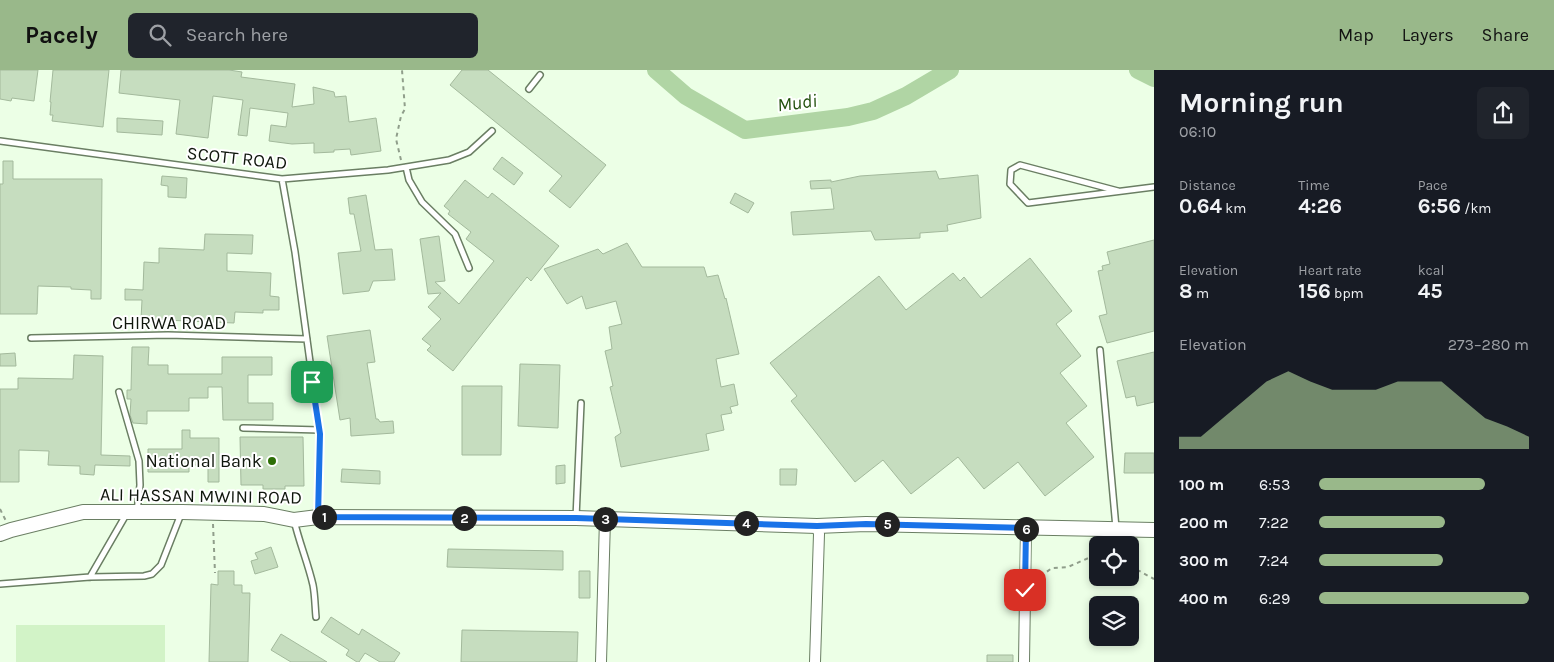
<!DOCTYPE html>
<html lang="en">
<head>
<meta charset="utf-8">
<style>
	:root { --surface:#171b24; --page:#20242c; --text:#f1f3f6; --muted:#9ea1a6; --accent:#99b88a }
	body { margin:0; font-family:Karla,sans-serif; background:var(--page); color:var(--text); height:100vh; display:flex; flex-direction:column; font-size:19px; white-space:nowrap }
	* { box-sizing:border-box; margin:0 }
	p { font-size:16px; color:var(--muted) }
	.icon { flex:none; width:28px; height:28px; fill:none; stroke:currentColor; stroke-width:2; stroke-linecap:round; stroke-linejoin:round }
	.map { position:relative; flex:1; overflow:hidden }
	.sheet { display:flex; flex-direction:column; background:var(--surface); width:400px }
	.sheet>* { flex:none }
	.buttons { position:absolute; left:1089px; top:466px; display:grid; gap:10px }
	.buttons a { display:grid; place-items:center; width:50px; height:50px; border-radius:8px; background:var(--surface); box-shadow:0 2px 8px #0003; font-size:25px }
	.pin { position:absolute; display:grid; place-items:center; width:42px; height:42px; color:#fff; margin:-21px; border-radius:10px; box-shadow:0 2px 8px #0006 }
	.km { position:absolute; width:25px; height:25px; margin:-12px; border-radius:50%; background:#222; color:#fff; font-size:14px; line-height:25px; text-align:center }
	.round { display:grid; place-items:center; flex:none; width:52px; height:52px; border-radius:8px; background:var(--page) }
	.overview { display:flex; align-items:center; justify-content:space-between; height:85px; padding:0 25px }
	h1 { font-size:28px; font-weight:700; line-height:38px }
	.metrics { display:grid; grid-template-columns:repeat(3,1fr); gap:8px; height:85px; padding:5px 25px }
	.metrics div { display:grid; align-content:center }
	.metrics b { font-size:21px; font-weight:700 }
	.metrics small { font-size:14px; font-weight:400 }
	.metrics p { font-size:14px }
	.chart { height:140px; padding:10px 25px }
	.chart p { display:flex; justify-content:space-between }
	.chart svg { width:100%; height:90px; margin-top:5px; fill:var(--accent); opacity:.7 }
	ul { padding:0 25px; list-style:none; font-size:16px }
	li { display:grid; grid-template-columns:80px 60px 1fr; align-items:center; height:38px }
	li i { height:12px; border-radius:6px; background:var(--accent) }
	header { display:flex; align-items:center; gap:30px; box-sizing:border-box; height:70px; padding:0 25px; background:var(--accent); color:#111 }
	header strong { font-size:24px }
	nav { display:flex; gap:28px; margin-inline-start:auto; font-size:18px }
	.search { width:350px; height:45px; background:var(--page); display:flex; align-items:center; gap:12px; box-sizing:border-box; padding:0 18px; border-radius:8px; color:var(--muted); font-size:19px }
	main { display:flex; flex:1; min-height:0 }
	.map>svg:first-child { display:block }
	.green { fill:#d2f3c7 }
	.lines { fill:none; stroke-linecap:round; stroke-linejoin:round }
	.river { stroke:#b0d5a4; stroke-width:18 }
	.building { fill:#c6ddbf; stroke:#a3b99c }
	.lane-casing { stroke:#6a7e63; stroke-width:8 }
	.street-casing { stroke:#6a7e63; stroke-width:12 }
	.secondary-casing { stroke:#6a7e63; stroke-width:16 }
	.path { stroke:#909e8b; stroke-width:2; stroke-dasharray:4 4; stroke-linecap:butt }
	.lane { stroke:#fff; stroke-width:5 }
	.street { stroke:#fff; stroke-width:10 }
	.secondary { stroke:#fff; stroke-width:14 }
	.route-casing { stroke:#fff; stroke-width:10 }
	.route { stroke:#1a73e8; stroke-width:6 }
	.poi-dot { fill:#2d6f06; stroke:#fff; stroke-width:2 }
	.labels { text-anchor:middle; stroke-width:4; stroke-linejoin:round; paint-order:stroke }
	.street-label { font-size:18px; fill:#0f160c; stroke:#fff }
	.poi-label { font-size:18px; fill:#0f160c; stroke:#fff; text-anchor:end }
	.water-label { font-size:19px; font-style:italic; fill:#23510e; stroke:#fff }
</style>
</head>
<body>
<header>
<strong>Pacely</strong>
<div class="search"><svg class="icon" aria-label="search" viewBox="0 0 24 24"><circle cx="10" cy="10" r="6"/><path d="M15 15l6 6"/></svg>Search here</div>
<nav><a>Map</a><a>Layers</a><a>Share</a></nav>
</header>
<main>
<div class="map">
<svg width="1154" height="592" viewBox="0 0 1154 592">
	<rect width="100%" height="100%" fill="#ecffe6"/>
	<path class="green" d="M16 555H165V592H16Z"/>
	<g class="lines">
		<path class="river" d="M656 0 686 26 745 60 848 47 873 41 906 26 950 0
			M1138 0 1154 8"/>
	</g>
	<path class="building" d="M0 0H38L34 31 12 28 11 31 0 29Z
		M53 0H109L103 57 52 51 53 45H50L51 32H50Z
		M121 0H229L242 2 241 7 295 14 292 37 314 34 313 17 334 22 335 27 346 26 349 52 376 48 381 81 351 85 350 79 334 80V82L314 83V73L292 74 269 71 271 55 286 57 288 43 250 38 247 66 238 65 243 30 213 26 208 68 176 64 180 30 119 23Z
		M462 0H488L606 95 570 138 549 121 562 106 450 15Z
		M117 48 163 51 162 65 117 62Z
		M502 87 523 103 514 115 493 99Z
		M3 91H13V109H102L101 229H91V220L71 219V217L38 216 37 244H0V114H3Z
		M936 101 939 109 978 105 981 148 947 155 948 161 920 163V168L875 170 871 161 793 165 791 142 834 139 831 118 811 119 810 111 831 110V112L860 106Z
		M162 106 187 108 186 128 168 127V116L161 115Z
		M465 110 488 128 492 123 559 176 531 211 527 207 453 301 427 280 431 276 422 269 441 249 428 237 441 223 428 224 420 169 439 166 445 211 435 212 459 234 494 191 466 169 471 162 448 144 450 141 444 136Z
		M735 123 754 133 748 143 730 133Z
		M366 125 375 180 392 179 395 210 373 211 369 221 343 224 338 183 361 181 354 144H350L348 128Z
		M205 164 253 165 252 184 227 183V201L271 203 270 226 279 227V240H263V243L235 242 234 253 141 249 142 230H125V219L143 220 144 192 159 193V178L204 180Z
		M1154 170V261L1107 273 1099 246 1107 244 1098 201 1103 200 1102 196 1110 194 1107 182Z
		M627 173 642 197H704L707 207 718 205 725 229 726 228 739 284 716 289 721 317 734 314 738 335 730 337 732 343 721 345 724 360 706 364 709 380 621 397 615 367 621 363 610 317 613 316 605 281 612 279 609 257 622 254 616 231 586 239 582 226 567 234 544 199 598 179 603 184Z
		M1030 188 1072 241 1056 254 1081 286 1060 303 1087 336 1066 353 1094 387 1045 426 1018 392 984 419 958 387 911 424 883 390 855 412 791 331 797 326 770 293 879 206 906 240 953 203 960 211 964 207 981 228Z
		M370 260 375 292 367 293 376 349H378L380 352 393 351 394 363 351 366 350 348 340 350 327 266Z
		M132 277H149L148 295H168V304H222V287H272V305H248V333H273V350H223L222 317H208V328H189V341H147V354L133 353 130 345 131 329H127V320H131Z
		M1154 282V332L1137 336 1135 326 1126 328 1117 291Z
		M15 283 16 296H0V284Z
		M74 285 103 286 101 385 130 386V396L95 395 94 405 80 404V396L48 395 49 381 19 380V412H0V319H18V308L73 309Z
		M520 294 560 295 558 358 518 356Z
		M462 316H502L501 385H462Z
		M182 360H190V368H219V412H208V395H189V402H148V379H182Z
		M240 367H303L304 416H285V419H263V415H241Z
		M1125 383H1154V403H1124Z
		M565 395V413L556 414V396Z
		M342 399 380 401V414L341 412Z
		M780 399H797L796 415H780Z
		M271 477 278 497 255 504 251 491 258 489 255 483Z
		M448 479 563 481V500L447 497Z
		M218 501H234V515H242V523H250L248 592H209L211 514 218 515Z
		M579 501H590V528H579Z
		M331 547 359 565 362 559 400 583 394 592H380L365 583 359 592H357L346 585 349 580 321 562Z
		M462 560 578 562 577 592H461Z
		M281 564 327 592H291L271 580Z
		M987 585H1013V592H987Z"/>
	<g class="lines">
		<g class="lane-casing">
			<path id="lane" d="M529 19 540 5
				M0 71 282 109 388 100 449 90 469 82 492 61
				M406 97 409 110 422 132 455 164 469 198
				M282 109 295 182 320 365 318 446
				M1118 121 1020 95 1011 100 1010 114 1028 133 1154 117
				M31 268 168 265 307 269
				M1100 280 1116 458
				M119 322 139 391 140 415 137 442
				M243 358 320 360
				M576 448 581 333
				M294 450C299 472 308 493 313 515 315 525 315 537 316 547
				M90 507 127 443
				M0 514 90 507 144 506 152 504 161 495 181 444"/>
		</g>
		<g class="street-casing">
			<path id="street" d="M601 592 605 449
				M815 592 819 464 817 456
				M1024 592 1026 458"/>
		</g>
		<g class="secondary-casing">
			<path id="secondary" d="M0 464 11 460 83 442H182L264 444 294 450 318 447 576 448 817 456 866 454 1154 460"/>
		</g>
		<path class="path" d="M401 90 396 69 401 46 405 39 402 0
			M0 439 6 451
			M213 454 215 503
			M1102 475 1105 471 1109 475
			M1130 496 1154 509
			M1034 511 1052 498 1068 497 1093 486 1098 481"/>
		<use href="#lane" class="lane"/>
		<use href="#street" class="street"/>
		<use href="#secondary" class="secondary"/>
	</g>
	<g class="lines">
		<g class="route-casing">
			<path id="route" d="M312 312 320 364 318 447 576 448 817 456 866 454 1026 458 1025 520"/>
		</g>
		<use href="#route" class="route"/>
	</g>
	<circle class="poi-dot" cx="272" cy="391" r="5"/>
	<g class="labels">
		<g class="street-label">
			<text transform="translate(237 88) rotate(6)" y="6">SCOTT ROAD</text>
			<text x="169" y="259">CHIRWA ROAD</text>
			<text transform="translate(201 426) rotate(1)" y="6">ALI HASSAN MWINI ROAD</text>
		</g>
		<g class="poi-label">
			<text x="262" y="397">National Bank</text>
		</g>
		<g class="water-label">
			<text transform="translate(797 32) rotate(-7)" y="7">Mudi</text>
		</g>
	</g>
</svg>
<div class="buttons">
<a><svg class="icon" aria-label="locate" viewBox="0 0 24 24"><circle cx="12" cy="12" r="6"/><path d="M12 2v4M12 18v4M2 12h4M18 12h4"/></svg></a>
<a><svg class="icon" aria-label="layers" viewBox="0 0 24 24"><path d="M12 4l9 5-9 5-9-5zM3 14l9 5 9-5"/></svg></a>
</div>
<div class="pin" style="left:312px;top:312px;background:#1e9e55"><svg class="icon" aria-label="arrive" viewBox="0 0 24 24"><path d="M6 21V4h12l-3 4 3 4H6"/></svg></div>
<div class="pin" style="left:1025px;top:520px;background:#d93025"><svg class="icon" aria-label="check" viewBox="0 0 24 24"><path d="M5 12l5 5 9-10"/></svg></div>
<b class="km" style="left:324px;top:447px">1</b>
<b class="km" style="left:464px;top:448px">2</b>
<b class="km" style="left:605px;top:449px">3</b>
<b class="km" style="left:746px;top:453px">4</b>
<b class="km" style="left:887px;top:454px">5</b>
<b class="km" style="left:1026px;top:459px">6</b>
</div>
<section class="sheet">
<div class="overview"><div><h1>Morning run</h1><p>06:10</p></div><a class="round"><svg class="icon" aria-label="share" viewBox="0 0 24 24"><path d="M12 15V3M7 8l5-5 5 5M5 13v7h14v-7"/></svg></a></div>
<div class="metrics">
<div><p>Distance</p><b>0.64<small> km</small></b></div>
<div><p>Time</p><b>4:26</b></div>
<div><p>Pace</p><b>6:56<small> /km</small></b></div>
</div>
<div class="metrics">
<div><p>Elevation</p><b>8<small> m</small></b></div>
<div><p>Heart rate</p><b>156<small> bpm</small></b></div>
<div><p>kcal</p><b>45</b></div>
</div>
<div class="chart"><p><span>Elevation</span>273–280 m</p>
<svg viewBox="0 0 160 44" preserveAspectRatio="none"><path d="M0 44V38L10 38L20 29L30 20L40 11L50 6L60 11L70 15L80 15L90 15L100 11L110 11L120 11L130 20L140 29L150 33L160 38V44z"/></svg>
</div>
<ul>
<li><b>100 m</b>6:53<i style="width:79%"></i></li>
<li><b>200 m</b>7:22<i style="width:60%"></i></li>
<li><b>300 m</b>7:24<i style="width:59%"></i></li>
<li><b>400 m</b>6:29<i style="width:100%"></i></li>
</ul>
</section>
</main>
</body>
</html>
